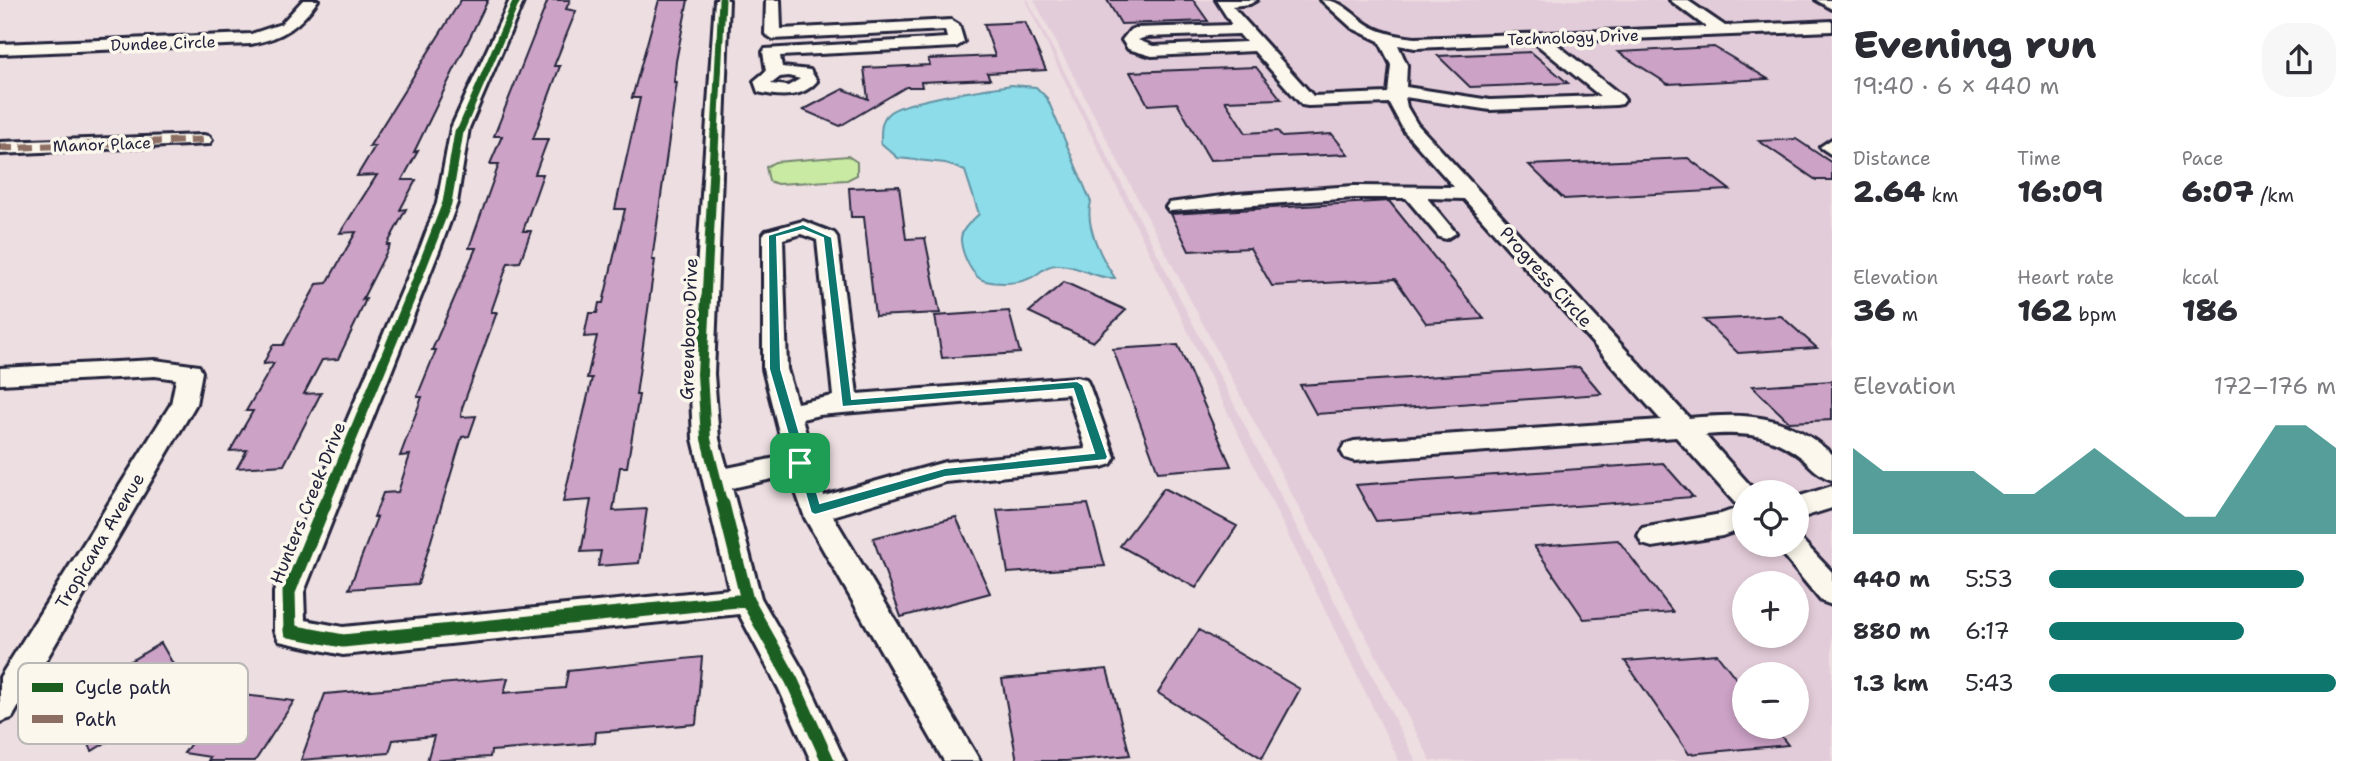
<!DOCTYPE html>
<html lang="en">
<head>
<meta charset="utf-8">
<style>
	:root { --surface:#fff; --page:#f7f7f7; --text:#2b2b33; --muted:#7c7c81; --accent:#0f766e }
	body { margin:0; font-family:"Shantell Sans",sans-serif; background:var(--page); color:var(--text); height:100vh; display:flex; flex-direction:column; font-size:26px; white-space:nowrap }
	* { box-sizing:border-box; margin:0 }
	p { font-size:23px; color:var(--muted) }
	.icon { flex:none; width:38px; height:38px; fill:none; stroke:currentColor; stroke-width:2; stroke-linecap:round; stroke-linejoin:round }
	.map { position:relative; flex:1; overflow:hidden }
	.drawer { display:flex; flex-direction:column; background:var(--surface); width:525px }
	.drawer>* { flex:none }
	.buttons { position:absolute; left:1732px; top:480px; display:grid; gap:14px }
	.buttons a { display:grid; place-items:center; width:77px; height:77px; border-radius:50%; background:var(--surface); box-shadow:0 4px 10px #0003; font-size:35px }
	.pin { position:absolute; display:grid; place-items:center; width:60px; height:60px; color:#fff; margin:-30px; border-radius:14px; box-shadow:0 4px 10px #0006 }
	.round { display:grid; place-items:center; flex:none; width:74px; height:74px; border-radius:28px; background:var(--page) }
	.overview { display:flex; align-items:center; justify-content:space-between; height:119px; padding:0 21px }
	h1 { font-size:38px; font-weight:800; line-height:52px }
	.metrics { display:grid; grid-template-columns:repeat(3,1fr); gap:10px; height:119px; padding:7px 21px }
	.metrics div { display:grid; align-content:center }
	.metrics b { font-size:30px; font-weight:800 }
	.metrics small { font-size:19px; font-weight:400 }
	.metrics p { font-size:19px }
	.chart { height:196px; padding:14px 21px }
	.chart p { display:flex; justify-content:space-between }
	.chart svg { width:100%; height:126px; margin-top:7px; fill:var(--accent); opacity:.7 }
	ul { padding:0 21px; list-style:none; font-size:23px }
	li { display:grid; grid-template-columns:112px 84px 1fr; align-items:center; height:52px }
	li i { height:18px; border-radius:9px; background:var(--accent) }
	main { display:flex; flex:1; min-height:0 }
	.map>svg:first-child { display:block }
	.built { fill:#e3ccd9; fill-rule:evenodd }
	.green { fill:#c8eaa3; stroke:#75866f; stroke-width:2 }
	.water { fill:#8cdce9; stroke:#6292a3; stroke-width:2 }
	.building { fill:#cca2c6; stroke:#22223b; stroke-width:2 }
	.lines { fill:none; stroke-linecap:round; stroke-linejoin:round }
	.minor-casing { stroke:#22223b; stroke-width:6 }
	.minor { fill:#fbf7ec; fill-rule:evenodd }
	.quiet { stroke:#8d6e63; stroke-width:7; stroke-dasharray:14 7; stroke-linecap:butt }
	.cycleway-far3-casing { stroke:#fbf7ec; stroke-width:10 }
	.cycleway-far2-casing { stroke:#fbf7ec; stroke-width:12 }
	.cycleway-far1-casing { stroke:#fbf7ec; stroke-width:15 }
	.cycleway-casing { stroke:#fbf7ec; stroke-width:18 }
	.cycleway-far3 { stroke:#1b5e20; stroke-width:7 }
	.cycleway-far2 { stroke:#1b5e20; stroke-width:9 }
	.cycleway-far1 { stroke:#1b5e20; stroke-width:10 }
	.cycleway { stroke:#1b5e20; stroke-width:13 }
	.route { fill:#0f766e; stroke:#fff; stroke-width:2; fill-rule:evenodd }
	.labels { text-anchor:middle; stroke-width:7; stroke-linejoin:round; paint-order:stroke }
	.far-street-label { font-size:16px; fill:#22223b; stroke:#fbf7ec }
	.street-label { font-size:18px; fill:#22223b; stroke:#fbf7ec }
	.key { fill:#fbf7ec; stroke:#bab7b7; stroke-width:2 }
	.key-label { font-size:19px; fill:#22223b }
</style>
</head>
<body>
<main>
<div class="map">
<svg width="1832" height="761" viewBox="0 0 1832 761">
	<rect width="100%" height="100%" fill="#eddee1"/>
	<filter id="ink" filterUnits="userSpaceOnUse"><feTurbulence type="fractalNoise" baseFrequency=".0143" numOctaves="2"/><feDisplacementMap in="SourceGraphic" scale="14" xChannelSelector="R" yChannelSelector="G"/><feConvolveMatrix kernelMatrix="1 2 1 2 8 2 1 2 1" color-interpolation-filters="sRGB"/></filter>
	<g filter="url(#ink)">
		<path class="built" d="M1025 0H1028L1416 761H1399Z
			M1034 0H1832V761H1431ZM1745 492H1797V544H1745ZM1745 583H1797V635H1745ZM1745 674H1797V726H1745Z"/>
		<path class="green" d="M848 156 857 162V175L847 180 777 184 769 181 766 167 775 162Z"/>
		<path class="water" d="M1011 85 1036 87 1047 98 1091 202C1084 225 1102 259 1115 278 1094 279 1077 264 1057 265 1044 265 1038 276 1028 279 1015 284 998 284 985 281 972 278 962 253 961 241 960 229 972 221 979 214L965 171 945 163 898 158 881 143C881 133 880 120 889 113 903 100 988 89 1011 85Z"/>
		<path class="building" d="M461 0H488L414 152 418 151 402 180H416L400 210 406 209 387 245H390L362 300 366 299 356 322 338 359 322 360 304 394 321 393 284 465 237 468 247 450 230 451 253 411H246L274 363 263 364 273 345H283L317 284 327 283 356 232 340 233 377 175 357 176 375 146 369 147Z
			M548 0H570L566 9 576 11 554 66H560L533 139H548L535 174H543L523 231H531L520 262 508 263 491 312H497L462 408 461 417 476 416 469 436 462 437 418 584 349 589 377 517H374L383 493 398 492 410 455 400 456 422 397H417L436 350H432L476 248H469L499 164H490L502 136H494Z
			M659 0H688L676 61 674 82H677L652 260H655L636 395H639L627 467H620L613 511 647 509 639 563 598 566 601 551 581 552 591 500 563 502 592 378H587L597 336 584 337 589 313H597L599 303H603L625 209H615L640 98H632Z
			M1107 0H1193L1208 21 1121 24Z
			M1025 22 1046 70 987 73 990 79 921 82 922 87H906L840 126 803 110 843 89 868 99 864 68 930 65 928 59 995 56 984 24Z
			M1714 47 1768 79 1668 84 1618 52Z
			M1531 52 1568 83 1470 87 1438 56Z
			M1256 67 1281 99 1225 101 1246 133 1278 131 1282 137 1332 134 1348 154 1210 160 1177 103 1148 105 1130 72Z
			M1796 139 1832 163V180H1816L1759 141Z
			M1688 158 1730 190 1564 199 1529 165Z
			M899 186 906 239 925 238 940 313 875 316 864 217H851L849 188Z
			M1389 201 1484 319 1426 323 1395 279 1272 286 1250 248 1189 251 1171 214Z
			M1064 282 1126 310 1093 342 1029 312Z
			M1009 311 1020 353 942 358 935 316Z
			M1781 316 1817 348 1738 353 1704 320Z
			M1178 345 1231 466 1158 472 1113 349Z
			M1579 367 1602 394 1316 414 1300 385Z
			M1832 381V420L1789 422 1752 386Z
			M1663 463 1693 497 1376 521 1356 485Z
			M1164 488 1237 526 1196 588 1120 546Z
			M1088 504 1105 566 1008 573 997 510Z
			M956 517 990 593 901 617 873 538Z
			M1618 540 1673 612 1584 619 1534 546Z
			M1199 630 1300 689 1262 758 1158 693Z
			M161 643 189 692 92 751 68 698Z
			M1717 654 1745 690V726H1773L1788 745 1689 754 1625 661Z
			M702 657 696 724 596 732 595 743 491 751 490 757 427 761 434 736 393 740 389 753 301 760 325 694 508 678 504 693 565 688 568 671Z
			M1107 669 1130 755 1066 761H1017L1002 679Z
			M227 693 294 701 255 761H208L210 757 184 753Z"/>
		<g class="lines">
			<g class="minor-casing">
				<path id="minor" d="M303 0H318C300 26 283 38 251 44L0 54V44L251 34 281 24Z
					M510 0H524L469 128 457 203 441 246 304 592 305 620 343 627 729 589 693 439 690 374 715 0H729L714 374 719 439 727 468 785 456 763 369V235L766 231 803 221 834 233 837 237 857 394 1077 377 1086 379 1089 385 1115 457 1111 464 1102 467 945 482 833 516 980 761H944L805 518 790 475 732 488 761 598 803 671 845 761H811L779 689 739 614 343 655 279 641 274 631V592L421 246 437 203 451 128ZM801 234 817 240 833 396 797 403 787 369 783 239ZM1068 394 1086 449 945 462 824 496 802 419 819 415Z
					M766 0H780L781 29 951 20 959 25 964 42 956 47 780 56 782 67 810 70 817 81C802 99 779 97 758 92L754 81 766 71 763 52 765 49 947 38 945 30 773 39 765 34ZM789 76 800 79 788 86 771 84 780 77Z
					M1216 0H1257L1250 4 1232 6 1313 96 1388 93 1391 65 1379 41 1352 28 1321 0C1345 0 1352 16 1372 27 1386 34 1400 36 1415 38L1706 27 1670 0H1687L1725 26 1832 21V31L1554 42 1622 96 1625 100 1622 104 1616 105 1490 110 1405 97 1407 107 1417 124 1689 418C1748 413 1785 413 1832 454V480C1819 476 1811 466 1801 457 1770 433 1742 432 1705 435L1756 492H1745V528L1722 536 1652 547 1642 544 1638 536 1642 528 1721 514 1744 506 1735 503 1676 437 1354 461 1345 458 1341 451 1345 444 1354 441 1661 420 1464 199 1427 198 1456 233 1446 239 1439 237 1406 198H1354L1169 211 1166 207 1169 203 1237 194 1354 186 1454 187 1404 131 1389 103 1308 106 1302 105 1254 51 1152 56 1128 49 1122 40 1130 30 1135 28 1232 25ZM1239 34 1246 42 1153 46 1138 40 1146 37ZM1535 43 1600 96 1490 100 1406 87 1407 65 1398 45 1415 48Z
					M1816 0H1832V9Z
					M203 135 209 136 212 140 209 144 0 154V142Z
					M1832 139V155L1820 147Z
					M155 360 199 366 202 372 196 404 12 718 0 722V677L171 404 176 379 155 376 0 384V368Z
					M1832 486V508L1797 519V497Z
					M1798 536 1832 572V605L1821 601 1774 544H1797Z"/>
			</g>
			<use href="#minor" class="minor"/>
			<path class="quiet" d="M0 148 203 140"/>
			<g class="cycleway-far3-casing">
				<path id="cycleway-far3" d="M459 134 517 0
					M715 134 722 0"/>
			</g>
			<g class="cycleway-far2-casing">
				<path id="cycleway-far2" d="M409 300 447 203 459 132
					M706 300 715 132"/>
			</g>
			<g class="cycleway-far1-casing">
				<path id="cycleway-far1" d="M706 298 702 374 706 439 723 506
					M324 506 410 298"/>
			</g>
			<g class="cycleway-casing">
				<path id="cycleway" d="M325 504 289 592 290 631 343 641 747 600
					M723 504 747 600 792 681 828 761"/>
			</g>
			<use href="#cycleway-far3" class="cycleway-far3"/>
			<use href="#cycleway-far2" class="cycleway-far2"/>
			<use href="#cycleway-far1" class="cycleway-far1"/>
			<use href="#cycleway" class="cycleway"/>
		</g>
	</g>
	<path class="route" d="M803 224 832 237 852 399 1077 381 1083 385 1108 457 1106 460 945 477 815 515 811 513 769 369 768 235ZM803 230 823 238 842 407 1073 389 1094 453 945 468 820 503 781 369 777 237Z"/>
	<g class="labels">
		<g class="far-street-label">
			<text transform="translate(1573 37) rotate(-2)" y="6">Technology Drive</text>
			<text transform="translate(163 43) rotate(-2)" y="6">Dundee Circle</text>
			<text transform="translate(102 144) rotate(-2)" y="6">Manor Place</text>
		</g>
		<g class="street-label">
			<text transform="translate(1546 277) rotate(48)" y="6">Progress Circle</text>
			<text transform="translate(689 329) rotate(-88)" y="6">Greenboro Drive</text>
			<text transform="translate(308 503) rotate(-68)" y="6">Hunters Creek Drive</text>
			<text transform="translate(100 541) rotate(-59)" y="6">Tropicana Avenue</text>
		</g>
	</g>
	<rect x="18" y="663" width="230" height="81" rx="10" class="key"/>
	<rect x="32" y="683" width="31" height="9" fill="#1b5e20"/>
	<rect x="32" y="715" width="31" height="8" fill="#8d6e63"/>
	<g class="key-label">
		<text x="75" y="694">Cycle path</text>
		<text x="75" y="726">Path</text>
	</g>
</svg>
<div class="buttons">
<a><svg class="icon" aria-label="locate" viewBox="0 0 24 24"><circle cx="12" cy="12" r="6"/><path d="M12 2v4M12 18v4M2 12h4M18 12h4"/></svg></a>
<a>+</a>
<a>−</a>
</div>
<div class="pin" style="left:800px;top:463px;background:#1e9e55"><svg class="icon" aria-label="arrive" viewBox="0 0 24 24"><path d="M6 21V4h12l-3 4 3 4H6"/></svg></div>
</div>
<section class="drawer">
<div class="overview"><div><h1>Evening run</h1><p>19:40 · 6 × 440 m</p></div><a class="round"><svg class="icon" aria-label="share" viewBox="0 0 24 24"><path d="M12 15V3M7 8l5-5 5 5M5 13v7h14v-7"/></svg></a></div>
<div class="metrics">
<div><p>Distance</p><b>2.64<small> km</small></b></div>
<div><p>Time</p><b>16:09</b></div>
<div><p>Pace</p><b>6:07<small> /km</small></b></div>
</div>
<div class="metrics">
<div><p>Elevation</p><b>36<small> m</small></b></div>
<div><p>Heart rate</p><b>162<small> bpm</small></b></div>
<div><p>kcal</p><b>186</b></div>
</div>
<div class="chart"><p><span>Elevation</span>172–176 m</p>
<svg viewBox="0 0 160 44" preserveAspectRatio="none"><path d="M0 44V14L10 22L20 22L30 22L40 22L50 30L60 30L70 22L80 14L90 22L100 30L110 38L120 38L130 22L140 6L150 6L160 14V44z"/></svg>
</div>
<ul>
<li><b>440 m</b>5:53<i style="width:89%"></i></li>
<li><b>880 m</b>6:17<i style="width:68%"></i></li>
<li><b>1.3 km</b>5:43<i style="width:100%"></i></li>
</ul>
</section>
</main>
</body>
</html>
